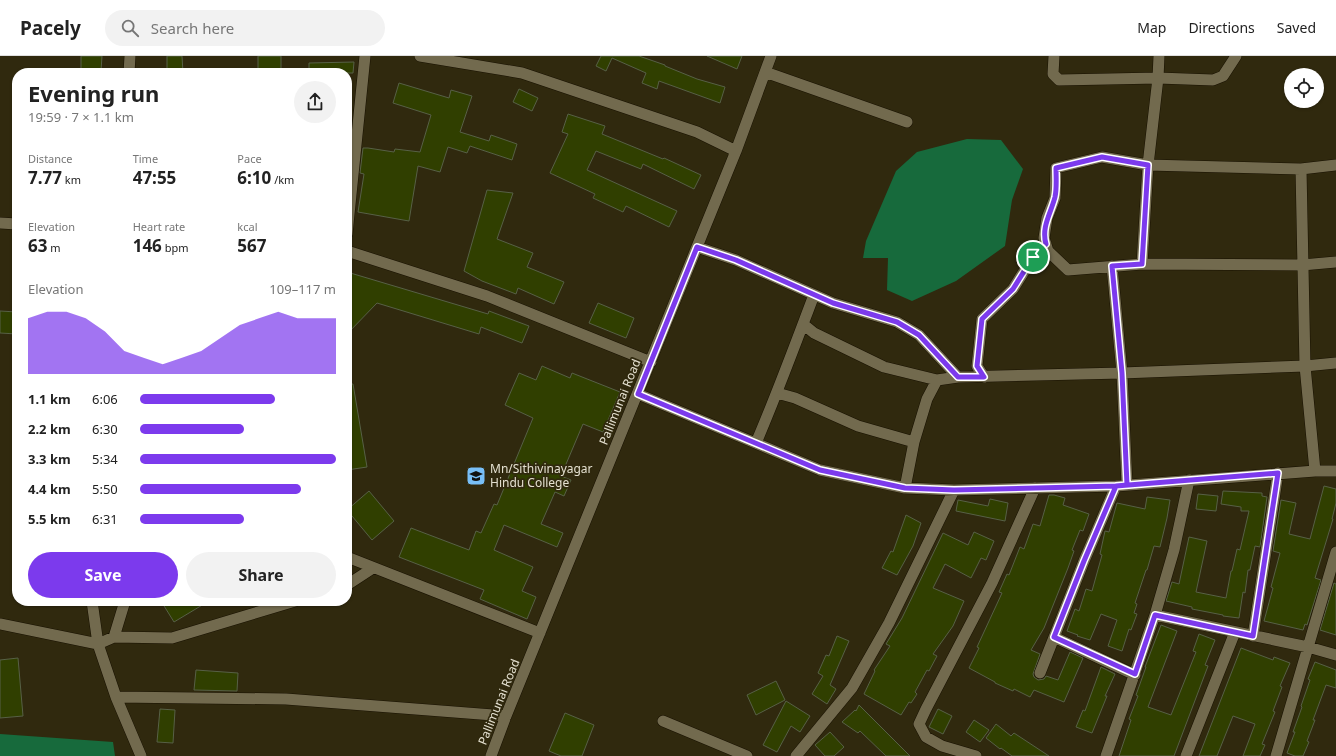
<!DOCTYPE html>
<html lang="en">
<head>
<meta charset="utf-8">
<style>
	:root { --surface:#fff; --page:#f2f2f2; --text:#222; --muted:#767676; --line:#e0e0e0; --accent:#7c3aed }
	body { margin:0; font-family:"Noto Sans",sans-serif; background:var(--page); color:var(--text); height:100vh; display:flex; flex-direction:column; font-size:15px; white-space:nowrap }
	* { box-sizing:border-box; margin:0 }
	p { font-size:13px; color:var(--muted) }
	.icon { flex:none; width:22px; height:22px; fill:none; stroke:currentColor; stroke-width:2; stroke-linecap:round; stroke-linejoin:round }
	.map { position:relative; flex:1; overflow:hidden }
	.panel { position:absolute; left:12px; top:12px; width:340px; height:538px; display:flex; flex-direction:column; background:var(--surface); border-radius:16px; box-shadow:0 1px 3px #0004 }
	.panel>* { flex:none }
	.tools { position:absolute; left:1284px; top:12px; display:grid; gap:8px }
	.tools a { display:grid; place-items:center; width:40px; height:40px; border-radius:50%; background:var(--surface); box-shadow:0 1px 3px #0004; font-size:20px }
	.pin { position:absolute; display:grid; place-items:center; width:34px; height:34px; color:#fff; margin:-17px; border:2px solid #fff; border-radius:50%; box-shadow:0 1px 4px #0007 }
	.round { display:grid; place-items:center; flex:none; width:42px; height:42px; border-radius:21px; background:var(--page) }
	.head { display:flex; align-items:center; justify-content:space-between; height:68px; padding:0 16px }
	h1 { font-size:22px; font-weight:700; line-height:30px }
	.metrics { display:grid; grid-template-columns:repeat(3,1fr); gap:6px; height:68px; padding:4px 16px }
	.metrics div { display:grid; align-content:center }
	.metrics b { font-size:17px; font-weight:700 }
	.metrics small { font-size:11px; font-weight:400 }
	.metrics p { font-size:11px }
	.chart { height:112px; padding:8px 16px }
	.chart p { display:flex; justify-content:space-between }
	.chart svg { width:100%; height:72px; margin-top:4px; fill:var(--accent); opacity:.7 }
	.action { display:flex; gap:8px; margin-top:auto; padding:8px 16px }
	.action a { flex:1; height:46px; border-radius:24px; background:var(--accent); color:#fff; font-size:16px; font-weight:700; line-height:46px; text-align:center }
	.action a+a { background:var(--page); color:var(--text) }
	ul { padding:0 16px; list-style:none; font-size:13px }
	li { display:grid; grid-template-columns:64px 48px 1fr; align-items:center; height:30px }
	li i { height:10px; border-radius:5px; background:var(--accent) }
	header { display:flex; align-items:center; gap:24px; box-sizing:border-box; height:56px; padding:0 20px; background:var(--surface); border-bottom:1px solid var(--line) }
	header strong { font-size:19px }
	nav { display:flex; gap:22px; margin-inline-start:auto; font-size:14px }
	.search { width:280px; height:36px; background:var(--page); display:flex; align-items:center; gap:10px; box-sizing:border-box; padding:0 14px; border-radius:22px; color:var(--muted); font-size:15px }
	.map>svg:first-child { display:block }
	.water { fill:#176a3c }
	.building { fill:#303f00; stroke:#576046 }
	.lines { fill:none; stroke-linecap:round; stroke-linejoin:round }
	.minor-casing { stroke:#181100; stroke-width:12 }
	.minor { stroke:#726a4e; stroke-width:11 }
	.route-casing { stroke:#fff; stroke-width:8 }
	.route { stroke:#7c3aed; stroke-width:5 }
	.labels { text-anchor:middle; stroke-width:3.5; stroke-linejoin:round; paint-order:stroke }
	.street-label { font-size:12px; fill:#e4e0d0; stroke:#30290e }
	.poi-label { font-size:12px; fill:#e4e0d0; stroke:#30290e; text-anchor:start }
</style>
</head>
<body>
<header>
<strong>Pacely</strong>
<div class="search"><svg class="icon" aria-label="search" viewBox="0 0 24 24"><circle cx="10" cy="10" r="6"/><path d="M15 15l6 6"/></svg>Search here</div>
<nav><a>Map</a><a>Directions</a><a>Saved</a></nav>
</header>
<div class="map">
<svg width="1336" height="700" viewBox="0 0 1336 700">
	<rect width="100%" height="100%" fill="#30290e"/>
	<path class="water" d="M967 83 1001 84 1023 113 1012 144 1005 190 956 225 912 245 887 234 888 202H863L866 185 896 115 917 96Z
		M0 678 113 686 115 700H0Z"/>
	<path class="building" d="M81 0H102L101 15 81 14Z
		M167 0H182L183 17H167Z
		M258 0H281V17H258Z
		M601 0H639L665 9V10L697 23 725 31 720 47 659 25 657 33 642 27 646 17 612 2 606 15 596 10Z
		M707 0H742L737 13Z
		M354 6 353 17H309V7Z
		M399 27 449 42 451 34 472 40 460 76 489 85 491 79 517 88 512 104 470 90 467 97 448 91 440 116 418 110 409 165 358 156 364 118 360 117 363 92H368L394 96 395 93 420 96 431 59 393 47Z
		M519 33 538 42 532 55 513 46Z
		M568 58 605 70 602 78 663 103 664 102 701 119 694 133 643 108 641 113 596 95 587 114 677 155 669 171 626 150 623 156 593 142 595 138 550 117 568 78 562 76Z
		M487 134 513 137 497 183 533 197 527 211 564 226 554 248 518 232 516 238 482 225 464 215Z
		M347 216 488 258 489 255 529 270 522 287 481 271 479 278 377 247 347 278Z
		M598 247 634 262 626 282 589 267Z
		M0 255 17 256V278L0 277Z
		M542 310 570 322 572 317 620 336 603 376 583 368 561 420 571 424 564 440 555 436 541 468 563 477 557 491 504 469 494 494 533 511 522 535 536 541 527 563 480 543 484 534 399 501 411 472 469 494 476 475 481 477 494 448 497 449 533 362 505 349 519 317 536 324Z
		M347 328H353L367 411 347 414Z
		M1324 430 1336 433V447L1332 463H1333L1315 522 1321 524 1307 569 1305 568 1303 574 1264 565 1273 532 1271 531 1280 497 1273 495 1281 444 1296 447 1289 478 1310 483Z
		M369 435 394 465 372 484 347 454Z
		M1223 435 1262 437V440L1267 441 1260 491 1255 490 1250 514H1248L1245 537 1243 536 1239 562 1223 560V559L1192 553V551L1166 545 1172 526 1179 528 1189 481 1207 485 1196 536 1226 542 1231 515H1232L1237 493 1240 494 1249 455H1241V451L1221 448Z
		M1198 438 1218 440 1216 455 1196 453Z
		M1049 439H1054L1065 442 1063 449 1089 458 1083 475 1080 474 1072 494 1074 495 1068 512 1044 572 1031 594 1040 598 1033 618 1034 621 1038 624 1044 623 1046 620 1058 624 1070 596 1083 602 1064 646 1034 634 1030 641 1014 633 1013 635 995 627V626L969 612 979 592 977 591 1002 537 999 536 1007 518 1009 519 1020 491 1024 493 1033 468 1040 470Z
		M1147 441 1170 444 1167 462 1160 491 1154 490 1147 514H1146L1135 547 1137 548 1134 557 1137 558 1131 574 1129 573 1122 595 1108 590 1117 564 1101 558 1090 584 1077 580 1078 579 1067 575 1075 553 1079 555 1086 533 1092 535 1102 499 1100 498 1105 475 1109 476 1117 447 1145 453Z
		M990 443 1008 447 1005 465 956 455 958 444 988 450Z
		M906 459 921 467 913 490 897 519 882 512 891 495 893 496Z
		M974 476 994 485 986 504 981 502 971 522 945 508 933 532 964 545 953 570 933 598 937 600 929 615 927 614 915 636 917 638 911 647 909 646 901 659 864 638 875 615 874 614 890 590 886 588 902 562 943 477 968 489Z
		M1334 527 1336 528V579L1320 574Z
		M161 545H209L174 566Z
		M1161 569 1177 575 1148 651 1171 659 1196 596 1193 595 1199 578 1215 584 1205 609 1208 610 1174 700H1119L1131 664 1129 663 1138 640 1136 639 1146 611H1145Z
		M837 580 849 585 830 629 836 633 827 648 812 638 823 620 818 617 826 599 829 600Z
		M1241 592 1273 604 1274 601 1290 607 1280 630 1282 631 1273 655 1275 656 1262 688 1265 689 1260 700H1243L1255 668 1233 660 1217 700H1199Z
		M18 602 23 660 0 662V604Z
		M1315 606 1336 614V632L1326 629 1313 664H1315L1307 685 1309 686 1303 700H1295L1287 697 1295 676H1293L1302 651 1301 650 1310 624 1308 623Z
		M1101 611 1115 618 1105 640H1107L1092 677 1076 671 1083 654 1085 655Z
		M196 614 238 617 237 635 194 634Z
		M776 625 785 644 756 659 747 639Z
		M786 645 810 660 800 676 791 670 777 696 763 689Z
		M859 649 910 700H886L860 675 858 677 842 666 855 654 856 655Z
		M160 653 175 654 173 687 157 686Z
		M938 653 952 660 943 678 929 671Z
		M565 657 594 669 582 700H561L549 695Z
		M974 664 989 674 980 686 966 676Z
		M996 668 1011 680 1014 677 1049 700H1012L1001 692 1000 693 986 682Z
		M830 676 844 691 834 700H825L815 689Z"/>
	<g class="lines">
		<g class="minor-casing">
			<path id="minor" d="M420 0 522 17 697 76 736 95
				M1054 0 1053 18 1059 24 1158 22 1213 24 1223 20 1236 0
				M765 16 907 66
				M129 17 130 0
				M1336 109 1301 113 1148 109 1102 101 1056 112 1055 142 1047 162 1044 182 1048 195 1068 214 1142 208 1302 209 1336 206
				M1301 113 1305 310 1315 415
				M0 167 17 168
				M347 178 365 0
				M697 191 736 204 833 247 897 266 919 279 958 321
				M347 195 487 240 651 306
				M1142 208 1148 109 1158 22 1159 0
				M1112 210 1122 317 1127 429
				M803 268 814 277 884 311 937 324
				M984 321 977 310 982 263 1013 233 1033 201 1046 188
				M777 337 795 342 858 370 914 386
				M638 338 820 414 905 432 954 434 1116 430 1315 415H1336
				M756 387C777 338 795 289 814 239
				M905 432 914 386 927 343 937 324 958 321 1122 317 1305 310 1336 307
				M347 501 540 577
				M347 529 373 512
				M92 545 98 588 116 641 141 700
				M1155 559 1308 591 1336 599
				M0 568 98 588 114 581 125 545
				M1253 580 1278 417
				M114 581 172 582 295 545
				M1054 581 1135 619
				M1040 617 1084 505 1116 430
				M116 641 286 643 506 660
				M663 665 747 700
				M491 700 506 660 736 95 771 0
				M796 700 852 632 889 567 954 434
				M976 700 942 690 926 681 919 668 926 653 992 527 1035 432
				M1106 700 1155 559 1174 494 1189 424
				M1186 700 1235 576
				M1276 700 1336 496"/>
		</g>
		<use href="#minor" class="minor"/>
	</g>
	<g class="lines">
		<g class="route-casing">
			<path id="route" d="M1033 201 1013 233 982 263 977 310 984 321H958L919 279 897 266 833 247 736 204 697 191 638 338 820 414 905 432 954 434 1116 430 1278 417 1253 580 1155 559 1135 618 1054 581 1084 505 1116 430 1127 429 1122 317 1112 210 1142 208 1148 109 1102 101 1056 112C1056 122 1057 132 1055 141 1051 157 1041 171 1046 188L1033 201"/>
		</g>
		<use href="#route" class="route"/>
	</g>
	<defs>
		<g id="school-square" transform="scale(1)"><rect x="-9" y="-9" width="18" height="18" rx="4" fill="#78bff7" stroke="#30290e"/><path d="M0-5L7-2L0 1L-7-2ZM-4 1L0 2.5L4 1V4Q0 6-4 4Z" fill="#111"/></g>
	</defs>
	<g fill-rule="evenodd">
		<use href="#school-square" x="476" y="420"/>
	</g>
	<g class="labels">
		<g class="street-label">
			<text transform="translate(620 346) rotate(-68)" y="4">Pallimunai Road</text>
			<text transform="translate(499 646) rotate(-68)" y="4">Pallimunai Road</text>
		</g>
		<g class="poi-label">
			<text x="490" y="417">Mn/Sithivinayagar<tspan x="490" dy="14">Hindu College</tspan></text>
		</g>
	</g>
</svg>
<div class="tools">
<a><svg class="icon" aria-label="locate" viewBox="0 0 24 24"><circle cx="12" cy="12" r="6"/><path d="M12 2v4M12 18v4M2 12h4M18 12h4"/></svg></a>
</div>
<div class="pin" style="left:1033px;top:201px;background:#1e9e55"><svg class="icon" aria-label="arrive" viewBox="0 0 24 24"><path d="M6 21V4h12l-3 4 3 4H6"/></svg></div>
<section class="panel">
<div class="head"><div><h1>Evening run</h1><p>19:59 · 7 × 1.1 km</p></div><a class="round"><svg class="icon" aria-label="share" viewBox="0 0 24 24"><path d="M12 15V3M7 8l5-5 5 5M5 13v7h14v-7"/></svg></a></div>
<div class="metrics">
<div><p>Distance</p><b>7.77<small> km</small></b></div>
<div><p>Time</p><b>47:55</b></div>
<div><p>Pace</p><b>6:10<small> /km</small></b></div>
</div>
<div class="metrics">
<div><p>Elevation</p><b>63<small> m</small></b></div>
<div><p>Heart rate</p><b>146<small> bpm</small></b></div>
<div><p>kcal</p><b>567</b></div>
</div>
<div class="chart"><p><span>Elevation</span>109–117 m</p>
<svg viewBox="0 0 160 44" preserveAspectRatio="none"><path d="M0 44V10L10 6L20 6L30 10L40 18L50 30L60 34L70 38L80 34L90 30L100 22L110 14L120 10L130 6L140 10L150 10L160 10V44z"/></svg>
</div>
<ul>
<li><b>1.1 km</b>6:06<i style="width:69%"></i></li>
<li><b>2.2 km</b>6:30<i style="width:53%"></i></li>
<li><b>3.3 km</b>5:34<i style="width:100%"></i></li>
<li><b>4.4 km</b>5:50<i style="width:82%"></i></li>
<li><b>5.5 km</b>6:31<i style="width:53%"></i></li>
</ul>
<div class="action"><a>Save</a><a>Share</a></div>
</section>
</div>
</body>
</html>
